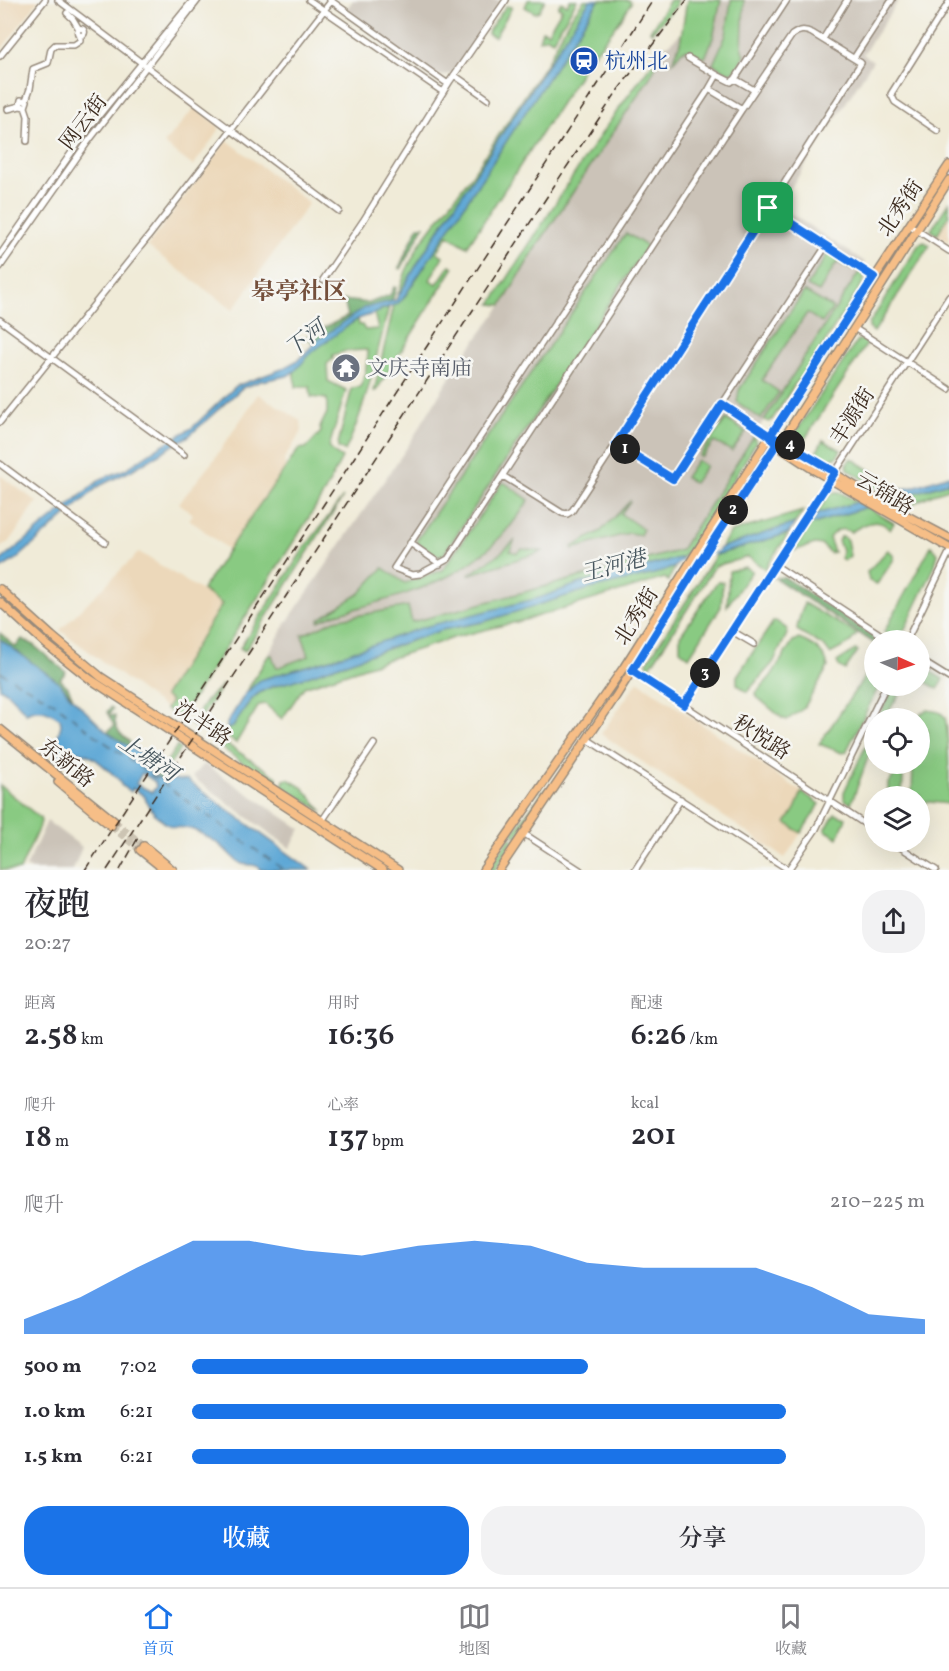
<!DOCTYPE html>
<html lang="zh">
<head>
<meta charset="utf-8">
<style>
	:root { --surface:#fff; --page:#f2f2f3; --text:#2b2b33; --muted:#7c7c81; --line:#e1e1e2; --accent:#1a73e8 }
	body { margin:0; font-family:Vollkorn,"Noto Serif SC",serif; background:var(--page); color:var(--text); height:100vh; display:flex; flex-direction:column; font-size:22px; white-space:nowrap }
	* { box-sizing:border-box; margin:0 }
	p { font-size:20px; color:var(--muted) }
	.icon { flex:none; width:33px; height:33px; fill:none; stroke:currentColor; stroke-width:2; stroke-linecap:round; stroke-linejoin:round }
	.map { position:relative; height:870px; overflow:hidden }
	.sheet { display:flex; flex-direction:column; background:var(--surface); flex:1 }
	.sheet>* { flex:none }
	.needle { width:39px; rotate:93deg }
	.controls { position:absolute; left:864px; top:630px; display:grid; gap:12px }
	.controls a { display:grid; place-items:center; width:66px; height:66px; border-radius:50%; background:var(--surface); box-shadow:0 6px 24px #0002; font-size:30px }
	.pin { position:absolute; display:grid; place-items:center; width:51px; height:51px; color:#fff; margin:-26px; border-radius:12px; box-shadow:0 3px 9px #0006 }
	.km { position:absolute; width:30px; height:30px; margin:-15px; border-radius:50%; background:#222; color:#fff; font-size:16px; line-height:30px; text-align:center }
	.round { display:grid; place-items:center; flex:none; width:63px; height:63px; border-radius:24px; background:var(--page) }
	.summary { display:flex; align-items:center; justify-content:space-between; height:102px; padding:0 24px }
	h1 { font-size:33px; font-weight:600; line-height:45px }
	.metrics { display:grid; grid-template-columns:repeat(3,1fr); gap:9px; height:102px; padding:6px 24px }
	.metrics div { display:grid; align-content:center }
	.metrics b { font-size:30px; font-weight:600 }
	.metrics small { font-size:16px; font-weight:400 }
	.metrics p { font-size:16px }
	.chart { height:168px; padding:12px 24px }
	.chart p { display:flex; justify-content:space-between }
	.chart svg { width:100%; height:108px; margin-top:6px; fill:var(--accent); opacity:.7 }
	.primary-button { display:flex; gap:12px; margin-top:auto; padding:12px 24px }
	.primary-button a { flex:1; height:69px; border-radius:24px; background:var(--accent); color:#fff; font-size:24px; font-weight:600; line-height:69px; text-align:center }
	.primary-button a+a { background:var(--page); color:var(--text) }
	ul { padding:0 24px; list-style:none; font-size:20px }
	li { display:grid; grid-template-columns:96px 72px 1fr; align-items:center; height:45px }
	li i { height:15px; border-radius:8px; background:var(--accent) }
	.tab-bar { display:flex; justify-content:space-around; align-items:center; height:84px; border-top:2px solid var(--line); background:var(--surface); font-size:16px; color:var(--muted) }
	.tab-bar a { display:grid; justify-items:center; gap:3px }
	.tab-bar .active { color:var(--accent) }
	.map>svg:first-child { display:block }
	.built { fill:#ecd8ba }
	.industrial { fill:#cbc3b8 }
	.green { fill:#89ca82; stroke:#627a50; stroke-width:1.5 }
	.forest { fill:#6eae70; stroke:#546c47; stroke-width:1.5 }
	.water { fill:#5ea8d6; stroke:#4c697a; stroke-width:1.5; fill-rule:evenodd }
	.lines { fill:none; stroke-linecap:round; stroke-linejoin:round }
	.stream { stroke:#5ea8d6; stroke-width:1.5 }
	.ferry { stroke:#47565e; stroke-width:1.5; stroke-dasharray:8 6; stroke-linecap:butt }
	.major-tunnel { stroke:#ccc4b3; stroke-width:7; stroke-dasharray:7 3.5; stroke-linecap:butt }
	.minor-casing { stroke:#968a7b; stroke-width:8 }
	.major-casing { stroke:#968a7b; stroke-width:10 }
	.minor { stroke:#fff; stroke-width:5 }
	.major { stroke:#f6be87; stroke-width:7 }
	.rail { stroke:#3b2a1e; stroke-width:1.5; stroke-dasharray:9 4.5; stroke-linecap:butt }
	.route-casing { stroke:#fff; stroke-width:12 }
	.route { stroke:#1a73e8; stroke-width:8 }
	.labels { text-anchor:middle; stroke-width:5; stroke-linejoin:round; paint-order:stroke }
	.transit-label { font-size:21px; fill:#164399; stroke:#f6f6f2; text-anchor:start }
	.street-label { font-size:21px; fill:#3b2a1e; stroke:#f6f6f2 }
	.worship-label { font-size:21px; fill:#5b616d; stroke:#f6f6f2; text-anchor:start }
	.water-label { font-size:22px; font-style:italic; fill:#47565e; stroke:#f6f6f2 }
	.quarter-label { font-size:24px; font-weight:bold; fill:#744f3b; stroke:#f6f6f2 }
</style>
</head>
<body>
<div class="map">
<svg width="949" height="870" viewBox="0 0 949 870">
	<rect width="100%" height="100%" fill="#f6f6f2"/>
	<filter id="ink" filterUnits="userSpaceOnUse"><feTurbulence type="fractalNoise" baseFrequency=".0167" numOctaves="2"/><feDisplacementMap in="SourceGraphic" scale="12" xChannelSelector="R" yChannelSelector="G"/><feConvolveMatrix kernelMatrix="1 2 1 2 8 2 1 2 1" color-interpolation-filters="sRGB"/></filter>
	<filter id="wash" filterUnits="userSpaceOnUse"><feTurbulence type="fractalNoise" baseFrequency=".008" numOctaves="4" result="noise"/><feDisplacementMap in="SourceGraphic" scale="24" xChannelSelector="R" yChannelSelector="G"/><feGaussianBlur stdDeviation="1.35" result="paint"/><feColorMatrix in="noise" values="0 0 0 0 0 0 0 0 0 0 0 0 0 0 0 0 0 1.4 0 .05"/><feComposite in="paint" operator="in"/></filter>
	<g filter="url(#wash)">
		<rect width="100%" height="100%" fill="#f0ebd8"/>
		<path class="built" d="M0 0H39L0 51Z
			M195 107 219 126V130L193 166 164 144Z
			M227 140 309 203 233 310 147 246Z
			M949 215V242L937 235Z
			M258 394 297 418 301 422 302 431 284 459 287 483 240 559 189 519 193 514 179 503 213 461Z
			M0 475 37 502 10 541 0 548Z
			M139 552 223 604 165 695 171 701 166 709 60 630Z
			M638 681 802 792 795 809 786 822 801 833 785 858 601 734Z"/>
		<path class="industrial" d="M353 0H501L452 73 443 76 435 74 348 17 347 8Z
			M717 0H899L863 54 873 61 779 206 865 262 681 550 412 623 408 607 335 620 302 635 310 656 276 667 272 655 268 656 283 628 408 446 458 364 502 305 535 249 650 77 666 46 704 14Z
			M204 764 301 829 290 848 192 777Z
			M47 821 82 847 73 870H32L26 867Z"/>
		<path class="green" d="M528 0H545L539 11 535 13 525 7Z
			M570 0H577L553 40 547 37 539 40 542 30 548 32 562 9 558 7 561 2 567 5Z
			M584 0H590L425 251 396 300 406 271 419 245 472 175 546 64 569 20Z
			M599 0H629L631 3 622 18 594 54 586 51 577 50 570 60 582 71 467 247 448 235 437 252 443 256 430 280 437 284 450 265 454 267 376 391H374L394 305 403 299Z
			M670 0H677L676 6 652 32 650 31Z
			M687 0H721L713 38 705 58 687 49 682 51 672 63 680 43Z
			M731 0H744L742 50 745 54 736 70 729 73 713 64 726 35Z
			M506 6 512 7 495 37 488 34 489 30Z
			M666 46 650 77 535 249 502 305 491 304C547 217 601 127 666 46Z
			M949 202V215L937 235 931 230Z
			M626 233 647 246 443 555 441 557 417 543V540Z
			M924 242 930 245 874 332 869 328V324L919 244Z
			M829 252 853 267 852 270 837 262 819 292 807 286Z
			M859 272 864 275V281L806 372 795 384 772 420 769 422 764 420Z
			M804 291 833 308 822 323 807 313 762 380 779 392 761 419 737 402 739 390Z
			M389 307C376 355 367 406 345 451L338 448V444L352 388 360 387 365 375 368 354 367 350 346 351 333 355V359L327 364 328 381 346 390 329 447 334 453 342 458 323 495 305 524 181 717 166 709 171 701 164 696 222 604 202 590 238 535 299 449 306 448 321 432 320 427 327 413V399L311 397 310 387H296C296 381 293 378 294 373 300 356 342 329 358 319L359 325H362L365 330 378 329 374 313Z
			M858 340H863L867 344 801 445 795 440 796 431Z
			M726 419 746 432 732 451 714 442 702 457 699 456Z
			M754 436 756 443 697 539 683 557 581 583 539 598 260 680 245 694 268 656 272 655 276 667H279L309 656 302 635 335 620 408 606 412 622 681 550Z
			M823 440 841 450 837 457 828 459 816 453Z
			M851 458 894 485 900 490 884 493 848 469 847 464Z
			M697 460 706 466 694 483 685 477Z
			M949 482V489L933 494 908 506 895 499Z
			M502 483H505L529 500C479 580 417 591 333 615L319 621V619L359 594 383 568 405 583 443 570Z
			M834 492H839L858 502 817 514 827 497Z
			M343 497 245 651 240 648 303 550Z
			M631 500 621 514 643 529 640 535 629 533 573 549 572 547 601 531Z
			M867 507 894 523 890 530C879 516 864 524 851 532 842 527 835 529 829 538L834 552 830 553 822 545 815 544 793 551 810 525Z
			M803 511 795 523 720 548 731 532Z
			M789 533 765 569 748 557 715 566 648 670 647 662 716 555Z
			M843 536 847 540 850 556 844 561 841 558 842 550 838 541 840 537Z
			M515 540 510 551 517 553 522 549 544 551 468 575 499 554Z
			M931 546 938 554 934 568 902 635 895 640 884 632Z
			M888 550 893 554 894 559 877 584 869 581 867 572Z
			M675 567 668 581 665 578 525 620 456 637 304 687 282 719 265 704 259 705 236 743 227 737 225 732 227 729 233 727C255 694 253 691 293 681L442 630 483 622 589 589Z
			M745 567 752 571 727 606 729 571Z
			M717 582H723L721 607 689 657 680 650V636Z
			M804 603 857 634 849 644 830 654 825 647 797 630C797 622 802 612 804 603Z
			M776 621 787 629V634L773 663 747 692 737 684V676L773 622Z
			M799 639C813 644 825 652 828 667L804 708 787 720 782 718 757 697 756 693 771 676 793 641Z
			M855 650 858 651 845 670 839 666 837 662Z
			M920 665 943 679 938 689 927 683 924 675 920 672Z
			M865 676 874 681V686H879L846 752 842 753 819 744Z
			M223 684 195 727 191 724 206 701Z
			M894 686H904L885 718H878Z
			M928 710C934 711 941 711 945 717 949 733 949 784 949 804L920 801V796H913L912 792 913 764H920V746L927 745 928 731H920V718H918L921 713Z
			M872 733 874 735V741L851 804 844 799V792Z
			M217 738 277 777V782L275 785 272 784 218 745 215 742Z
			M177 746 180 749 160 779 157 776Z
			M896 764 904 765 902 793 888 791V783L894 776Z
			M288 779 303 788 323 812 282 786 284 780Z
			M0 785 40 818 41 822 20 870H0Z
			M544 790H547L517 837 512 834Z
			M802 792 820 804 801 833 786 823 795 809Z
			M835 814 846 818 838 838 825 830Z
			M510 837 514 840 495 870H487Z"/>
		<path class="forest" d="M419 226H424L401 269 399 268C406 253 411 240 419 226Z
			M394 287 396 288 392 302 364 308 314 345 307 336 348 316 344 300 369 303 390 295Z
			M784 577 879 640H874V643L775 578Z
			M0 633 16 647 22 639 32 644 66 672 60 679 68 687 73 698 61 684 0 639Z
			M111 707 113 709 109 714 111 716 115 715C114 729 120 734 130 742L128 746 107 732 114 726 107 712Z"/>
		<path class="water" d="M590 0H599L403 299 397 304 380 310 379 312 358 319 349 325 311 353 295 371 287 376 261 381 242 388 189 436 130 471 99 486 17 559 0 569V561L101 479 126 469 159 447 192 428 236 386 282 369 298 360 318 340 364 308 396 300 425 251Z
			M949 475V482L895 499 884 493 913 487Z
			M858 502 867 507 810 525 817 514Z
			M795 523 789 533 716 555 720 548Z
			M683 557 675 567 654 574 589 589 483 622 442 630 293 681C255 690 253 694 233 727L227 729V723L245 694 260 680 331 659 424 627 539 598 581 583Z
			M0 639 61 684 69 695 106 731 137 752 152 759 146 769 160 779 187 780 311 870H260V868C253 863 248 866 242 864 232 859 226 848 217 843 208 837 197 831 188 828 183 827 178 828 173 827 162 823 147 808 145 797L133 788 131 792 121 785 120 781C104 766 83 742 61 755L54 751 61 725 60 719C49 711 39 706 26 713L8 693 0 688ZM142 773 155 782 156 787 152 792 136 784Z"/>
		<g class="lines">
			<path class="stream" d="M804 524 814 521
				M710 554 719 551
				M678 562 688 560"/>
			<path class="ferry" d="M0 672 53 702 99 738 284 870"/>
		</g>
	</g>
	<g filter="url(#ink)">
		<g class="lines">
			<path class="major-tunnel" d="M114 821 144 846
				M111 826 140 850"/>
			<g class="minor-casing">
				<path id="minor" d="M58 0 339 211
					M309 0 443 92
					M330 0 448 84
					M67 13 73 19 79 29
					M77.5 32a3.5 3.5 0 1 1 7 0a3.5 3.5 0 1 1-7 0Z
					M823 39 847 0
					M0 56 45 0
					M688 58 717 75
					M854 58 892 0
					M454 75 488 99
					M735 79 787 0
					M709 89 394 568 412 575 420 574 448 559 742 109
					M26 100 30 89 33 69 48 63 51 49 55 45H74L80 41V36
					M25 107 28 116 27 141
					M8 109 20 106 25 107 27 101 21 100 20 106
					M938 131 895 102 891 94 949 2
					M768 208 874 277
					M909 225 949 251
					M0 255 88 129 193 0
					M0 267 87 143 198 0
					M323 280 363 221 450 81 506 0
					M0 320 184 455
					M854 328 949 389
					M722 404 770 436
					M0 422 149 236 332 0
					M616 444 673 479 826 246
					M0 464 105 542
					M503 476 562 513 567 514 572 511 722 281 861 63 812 33C804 29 799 30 792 35L742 109 709 89 717 75 731 82 735 79 754 90
					M410 543 440 564
					M775 565 889 640
					M732 631 754 644
					M907 640 949 553
					M920 660 949 678
					M632 671 874 830
					M684 705 949 297
					M587 739 789 870
					M322 821 374 744
					M523 833 580 870
					M892 842 936 870
					M635 870 681 799
					M788 870 816 829 886 686"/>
			</g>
			<g class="major-casing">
				<path id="major" d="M770 436 776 445 814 470 949 548
					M778 439 883 503 949 538
					M0 589 52 636 101 677 398 870
					M0 602 46 644 90 679 383 870
					M0 729 114 821
					M58 782 111 826
					M144 846 173 870
					M140 850 165 870
					M483 870 624 667 770 436 949 165
					M499 870 616 696 711 544 776 445 782 441 949 180"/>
			</g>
			<use href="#minor" class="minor"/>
			<use href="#major" class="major"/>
			<path class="rail" d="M85 870 653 0
				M107 870 554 186 618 90 687 0
				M120 870 139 836"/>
		</g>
	</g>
	<g class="lines" filter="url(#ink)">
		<g class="route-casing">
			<path id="route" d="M768 208 616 444 673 479 722 404 770 436 776 445 711 544 632 671 684 705 835 472 782 441 770 436 874 277 768 208"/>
		</g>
		<use href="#route" class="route"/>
	</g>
	<defs>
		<g id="station-disc" transform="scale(1.5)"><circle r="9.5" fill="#1a4fb4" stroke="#f6f6f2"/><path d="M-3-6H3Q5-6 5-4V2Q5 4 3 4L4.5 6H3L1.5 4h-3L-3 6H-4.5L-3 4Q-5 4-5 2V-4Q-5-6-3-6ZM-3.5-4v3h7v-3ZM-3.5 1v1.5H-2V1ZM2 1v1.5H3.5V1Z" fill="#fff"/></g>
		<g id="temple-disc" transform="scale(1.5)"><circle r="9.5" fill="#6b7280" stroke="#f6f6f2"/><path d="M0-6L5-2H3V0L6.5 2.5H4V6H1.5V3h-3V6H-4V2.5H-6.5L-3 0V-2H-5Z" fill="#fff"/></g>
	</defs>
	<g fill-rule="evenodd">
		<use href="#station-disc" x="584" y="61"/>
		<use href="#temple-disc" x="346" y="368"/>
	</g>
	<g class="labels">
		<g class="transit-label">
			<text x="605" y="68">杭州北</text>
		</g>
		<g class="street-label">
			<text transform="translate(83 122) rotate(-53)" y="7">网云街</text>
			<text transform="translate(900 208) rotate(-56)" y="7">北秀街</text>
			<text transform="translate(852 416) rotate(-57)" y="7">丰源街</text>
			<text transform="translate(885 493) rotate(31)" y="7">云锦路</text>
			<text transform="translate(636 616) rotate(-58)" y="7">北秀街</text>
			<text transform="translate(203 723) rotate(34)" y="7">沈半路</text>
			<text transform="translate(762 737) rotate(33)" y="7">秋悦路</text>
			<text transform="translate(67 763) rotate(39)" y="7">东新路</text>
		</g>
		<g class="worship-label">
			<text x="367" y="375">文庆寺南庙</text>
		</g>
		<g class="water-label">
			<text transform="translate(305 338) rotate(-38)" y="8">下河</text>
			<text transform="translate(613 565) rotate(-15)" y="8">王河港</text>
			<text transform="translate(149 757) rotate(34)" y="8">上塘河</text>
		</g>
		<g class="quarter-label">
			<text x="299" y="299">皋亭社区</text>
		</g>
	</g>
</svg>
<div class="controls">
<a><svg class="needle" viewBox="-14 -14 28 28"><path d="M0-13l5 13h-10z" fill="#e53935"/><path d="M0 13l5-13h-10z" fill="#7c7c81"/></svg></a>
<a><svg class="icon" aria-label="locate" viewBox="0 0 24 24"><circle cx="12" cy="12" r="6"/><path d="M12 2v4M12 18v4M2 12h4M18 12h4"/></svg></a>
<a><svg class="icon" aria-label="layers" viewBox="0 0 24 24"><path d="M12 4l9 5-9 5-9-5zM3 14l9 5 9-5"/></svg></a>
</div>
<div class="pin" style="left:768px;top:208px;background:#1e9e55"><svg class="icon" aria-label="arrive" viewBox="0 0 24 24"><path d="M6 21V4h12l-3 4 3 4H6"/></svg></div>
<b class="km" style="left:625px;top:449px">1</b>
<b class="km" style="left:733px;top:510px">2</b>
<b class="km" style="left:705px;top:673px">3</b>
<b class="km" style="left:790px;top:445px">4</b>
</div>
<section class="sheet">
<div class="summary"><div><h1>夜跑</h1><p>20:27</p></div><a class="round"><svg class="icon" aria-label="share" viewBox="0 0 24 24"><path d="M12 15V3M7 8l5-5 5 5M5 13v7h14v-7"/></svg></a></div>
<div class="metrics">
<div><p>距离</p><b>2.58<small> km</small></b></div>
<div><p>用时</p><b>16:36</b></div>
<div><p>配速</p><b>6:26<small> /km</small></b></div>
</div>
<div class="metrics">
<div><p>爬升</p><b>18<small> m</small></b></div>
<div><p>心率</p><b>137<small> bpm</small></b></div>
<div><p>kcal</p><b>201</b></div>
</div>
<div class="chart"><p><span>爬升</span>210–225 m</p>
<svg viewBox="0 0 160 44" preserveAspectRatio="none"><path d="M0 44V38L10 29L20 17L30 6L40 6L50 10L60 12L70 8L80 6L90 8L100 15L110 17L120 17L130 17L140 25L150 36L160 38V44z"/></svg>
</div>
<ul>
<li><b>500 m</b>7:02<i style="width:54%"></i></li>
<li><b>1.0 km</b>6:21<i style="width:81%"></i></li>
<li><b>1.5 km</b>6:21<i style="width:81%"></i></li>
</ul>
<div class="primary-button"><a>收藏</a><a>分享</a></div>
</section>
<nav class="tab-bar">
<a class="active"><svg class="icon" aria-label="home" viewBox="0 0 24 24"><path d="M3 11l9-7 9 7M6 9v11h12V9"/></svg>首页</a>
<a><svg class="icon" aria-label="map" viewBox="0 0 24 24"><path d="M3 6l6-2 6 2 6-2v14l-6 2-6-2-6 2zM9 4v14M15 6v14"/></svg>地图</a>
<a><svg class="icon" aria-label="saved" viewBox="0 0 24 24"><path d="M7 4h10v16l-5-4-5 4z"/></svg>收藏</a>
</nav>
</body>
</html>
